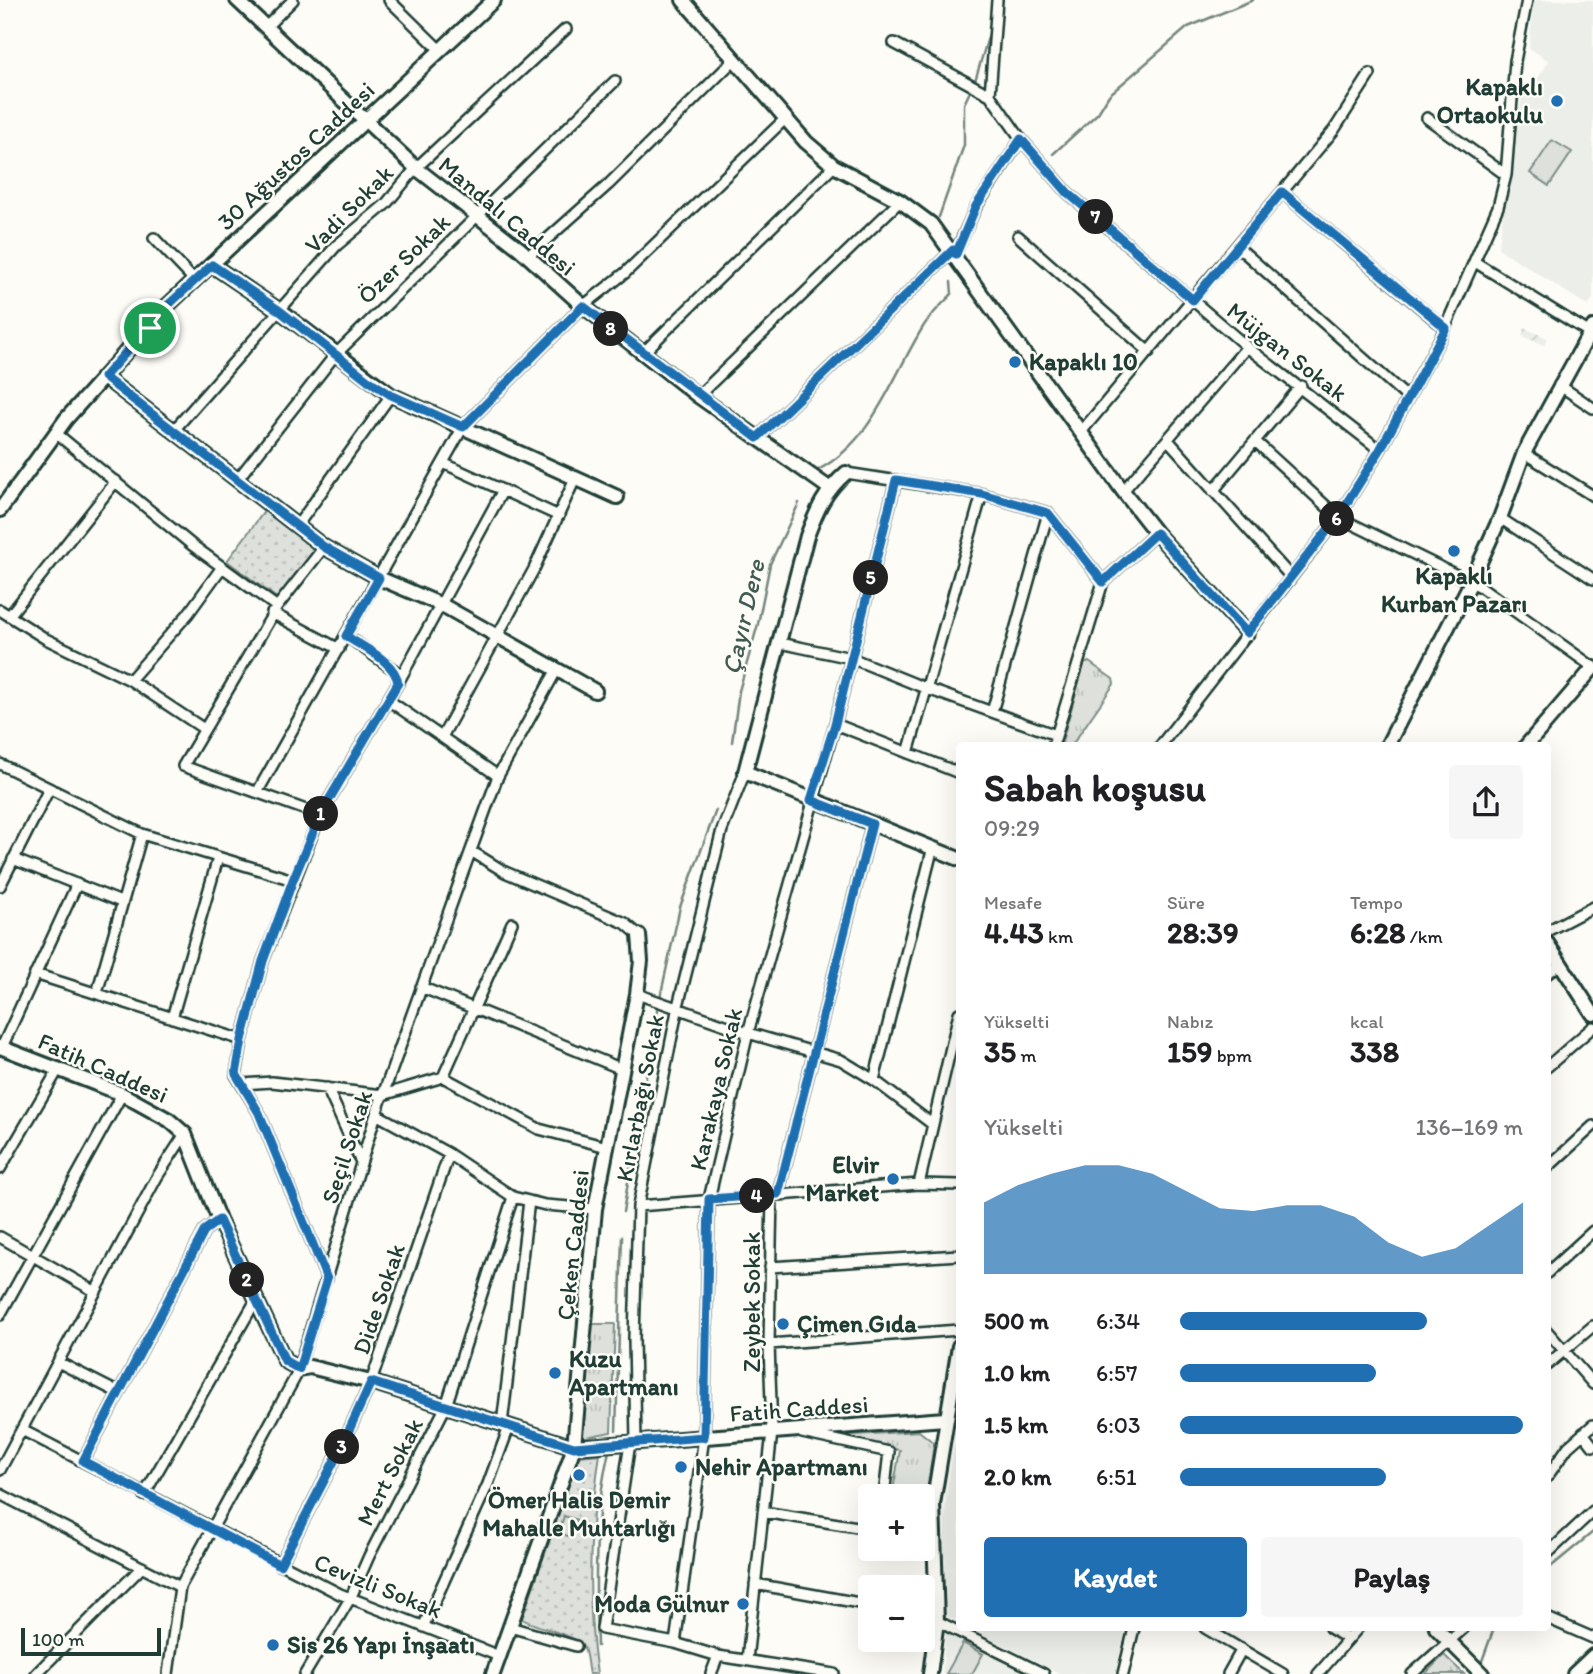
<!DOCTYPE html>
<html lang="tr">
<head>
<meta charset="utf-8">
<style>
	:root { --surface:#fff; --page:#f6f6f6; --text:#202124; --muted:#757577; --accent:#1f6fb2 }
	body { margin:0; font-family:Itim,sans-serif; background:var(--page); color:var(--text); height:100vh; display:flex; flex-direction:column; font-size:26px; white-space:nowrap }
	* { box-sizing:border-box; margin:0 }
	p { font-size:23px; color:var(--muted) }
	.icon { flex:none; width:38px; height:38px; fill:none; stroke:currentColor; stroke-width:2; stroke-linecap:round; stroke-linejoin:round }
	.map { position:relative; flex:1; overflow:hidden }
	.side { position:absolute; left:956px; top:742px; width:595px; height:889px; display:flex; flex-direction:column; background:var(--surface); border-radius:7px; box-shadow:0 7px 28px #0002 }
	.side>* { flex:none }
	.fabs { position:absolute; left:858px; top:1484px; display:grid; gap:14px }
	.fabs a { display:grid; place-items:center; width:77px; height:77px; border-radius:7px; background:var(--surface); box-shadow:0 7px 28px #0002; font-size:35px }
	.scale { position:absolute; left:21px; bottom:18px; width:140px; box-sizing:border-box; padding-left:7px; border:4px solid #1f3d34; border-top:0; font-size:19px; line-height:24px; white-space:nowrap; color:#1f3d34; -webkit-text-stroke:5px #fdfcf7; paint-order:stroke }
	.pin { position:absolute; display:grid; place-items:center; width:60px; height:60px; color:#fff; margin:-30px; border:4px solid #fff; border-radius:50%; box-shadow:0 2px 7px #0007 }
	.km { position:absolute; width:35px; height:35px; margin:-18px; border-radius:50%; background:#222; color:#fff; font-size:19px; line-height:35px; text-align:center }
	.round { display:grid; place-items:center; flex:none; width:74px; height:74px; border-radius:7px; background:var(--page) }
	.head { display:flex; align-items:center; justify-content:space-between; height:119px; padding:0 28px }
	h1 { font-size:38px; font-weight:800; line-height:52px }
	.figures { display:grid; grid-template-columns:repeat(3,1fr); gap:10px; height:119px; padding:7px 28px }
	.figures div { display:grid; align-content:center }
	.figures b { font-size:30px; font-weight:800 }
	.figures small { font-size:19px; font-weight:400 }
	.figures p { font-size:19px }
	.chart { height:196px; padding:14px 28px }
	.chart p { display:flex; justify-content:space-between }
	.chart svg { width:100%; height:126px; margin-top:7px; fill:var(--accent); opacity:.7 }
	.primary-button { display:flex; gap:14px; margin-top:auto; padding:14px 28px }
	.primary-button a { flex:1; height:80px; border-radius:7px; background:var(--accent); color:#fff; font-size:28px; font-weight:800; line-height:80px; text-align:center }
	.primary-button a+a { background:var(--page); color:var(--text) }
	ul { padding:0 28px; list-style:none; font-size:23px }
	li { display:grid; grid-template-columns:112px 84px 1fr; align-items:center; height:52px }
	li i { height:18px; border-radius:9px; background:var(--accent) }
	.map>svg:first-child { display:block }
	.built { fill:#eceee9 }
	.industrial { fill:url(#industrial-furrows) }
	.grass { fill:url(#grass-dots); stroke:#7e8e88; stroke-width:2 }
	.park { fill:url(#park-tufts); stroke:#7e8e88; stroke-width:2 }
	.garden { fill:#dde0db; stroke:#7e8e88; stroke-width:2 }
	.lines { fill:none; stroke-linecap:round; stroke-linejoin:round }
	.stream { stroke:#75877f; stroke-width:2.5 }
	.street-casing { stroke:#1f3d34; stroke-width:14 }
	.secondary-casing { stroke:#1f3d34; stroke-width:18 }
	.street { stroke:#fdfcf7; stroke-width:9 }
	.secondary { stroke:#fdfcf7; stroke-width:12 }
	.route-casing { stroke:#fff; stroke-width:14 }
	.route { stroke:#1f6fb2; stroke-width:9 }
	.poi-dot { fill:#1f6fb2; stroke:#fdfcf7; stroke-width:2.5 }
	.labels { text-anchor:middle; stroke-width:5; stroke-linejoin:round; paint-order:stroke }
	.poi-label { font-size:24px; font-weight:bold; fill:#1f3d34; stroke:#fdfcf7; text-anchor:start }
	.street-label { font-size:24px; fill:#1f3d34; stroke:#fdfcf7 }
	.water-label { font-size:26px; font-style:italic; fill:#435c53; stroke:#fdfcf7 }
</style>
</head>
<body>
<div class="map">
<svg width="1593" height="1674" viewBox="0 0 1593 1674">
	<defs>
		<pattern id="industrial-furrows" width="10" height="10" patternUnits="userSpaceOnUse" patternTransform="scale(1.75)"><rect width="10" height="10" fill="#eceee9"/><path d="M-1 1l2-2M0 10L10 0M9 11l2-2" fill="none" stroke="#cacdc8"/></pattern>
		<pattern id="grass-dots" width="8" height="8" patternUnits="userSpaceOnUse" patternTransform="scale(1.75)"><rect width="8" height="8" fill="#dde0db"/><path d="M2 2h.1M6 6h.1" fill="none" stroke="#bdc1bd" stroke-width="1.8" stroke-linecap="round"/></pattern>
		<pattern id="park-tufts" width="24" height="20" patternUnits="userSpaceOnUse" patternTransform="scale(1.75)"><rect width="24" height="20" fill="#dde0db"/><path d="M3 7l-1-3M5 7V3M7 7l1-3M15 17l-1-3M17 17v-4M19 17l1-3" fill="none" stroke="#bdc1bd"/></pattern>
	</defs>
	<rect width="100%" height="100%" fill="#fdfcf7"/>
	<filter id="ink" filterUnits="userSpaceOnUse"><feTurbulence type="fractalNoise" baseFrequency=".0143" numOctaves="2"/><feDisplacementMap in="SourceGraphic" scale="14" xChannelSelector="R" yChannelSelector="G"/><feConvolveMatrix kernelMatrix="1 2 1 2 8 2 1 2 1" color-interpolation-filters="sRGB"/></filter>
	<g filter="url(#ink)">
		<path class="built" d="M1534 0H1593V298L1588 306 1498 248 1522 96 1526 97 1549 61 1529 48Z
			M959 1443V1622L947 1616 944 1554 946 1496 954 1447Z
			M970 1628H1125L1116 1674H1061Z
			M946 1630 1031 1674H942Z"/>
		<path class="industrial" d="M1525 328 1547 338 1544 345 1522 336Z"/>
		<path class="grass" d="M266 509 317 547 278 599 227 561Z
			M600 1454C589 1527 586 1601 597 1674H589C587 1666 587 1653 583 1646 578 1636 535 1627 522 1619L579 1456Z"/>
		<path class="park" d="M1089 662 1113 679 1114 684 1072 745H1061L1084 664Z
			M592 1324H615L611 1432 581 1438Z
			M919 1431 934 1443 922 1530V1496H892L900 1450 838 1439 839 1436Z
			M564 1516 577 1520 571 1537 559 1533Z
			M1444 1655 1464 1674H1425Z"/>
		<path class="garden" d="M1552 140 1572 152 1549 186 1530 173Z
			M963 1643 983 1654 972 1674H946Z"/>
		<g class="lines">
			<path class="stream" d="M1053 154 1098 113 1109 95 1188 27 1253 0
				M939 217 964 145V104L975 81 991 27
				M818 470C874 440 891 379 923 327 930 315 942 304 952 294L951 282
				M732 742 739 691 758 624 770 564 799 503
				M660 998 680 907 716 810
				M623 1212 658 1005
				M616 1431 622 1236
				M1547 1570 1593 1532
				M597 1646C595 1581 594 1514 609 1451
				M1482 1661 1494 1628"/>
			<g class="street-casing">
				<path id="street" d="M389 0 441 51
					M997 0 990 95 1021 139 1068 193 1247 347 1380 450
					M266 27 293 0
					M894 43 990 95
					M1427 118 1506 175
					M1282 192 1445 328
					M1018 236 1149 352
					M154 238 194 280
					M1238 247 1408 398
					M955 254 976 207 1021 139
					M527 257 609 184 735 59
					M1475 262 1590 333
					M642 354 834 166
					M1559 385 1593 408
					M698 396 900 201
					M174 430 336 246 386 204 416 168 566 29
					M1081 432 1334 130 1370 74
					M57 434 192 545 277 607
					M757 438 953 250
					M1168 440 1291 577
					M1255 441 1338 517 1481 587 1593 667
					M1524 453 1593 496
					M443 463 559 516
					M846 473 982 494 1048 513 1103 582
					M237 480 335 355 615 81
					M1123 491 1247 347
					M1213 491 1301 386
					M1500 518 1593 579
					M297 526 391 395
					M0 610 46 639 130 680 204 729
					M272 613 339 649
					M9 616 116 481
					M347 636 397 672 398 683
					M780 643 851 658 925 688 1056 735
					M130 680 188 614 222 567
					M388 700 498 776
					M992 712 1048 513
					M835 724 959 773
					M442 737 534 569 575 479
					M1053 746 1103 582 1156 533
					M1160 746 1338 517 1380 450 1441 337 1498 207 1506 175 1515 61 1527 0
					M908 753 982 494
					M0 764 142 834 293 880
					M258 791 463 427 583 306 625 273 785 119
					M320 815 183 766 277 607 324 547
					M471 851 505 872 625 923 639 935
					M13 859 121 902
					M0 886 49 789
					M1547 931 1593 907
					M35 974 242 1040
					M1547 974 1560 964
					M421 987 622 1069
					M97 993 142 834
					M637 994 748 1033 841 1060 874 1080 932 1124
					M172 1018 218 858
					M2 1047 77 884
					M1547 1067 1593 1027
					M443 1077 512 923
					M874 1080 933 847
					M242 1084 272 1082 383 1095 443 1077 539 1129 607 1147
					M327 1088 361 1162
					M376 1114 449 1154 513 1197 545 1205 595 1209
					M1547 1168 1593 1126
					M0 1169 59 1068
					M919 1184 959 1013
					M778 1194 872 824
					M638 1206 919 1184 959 1185
					M0 1237 96 1292
					M770 1267 959 1255
					M1547 1273 1593 1231
					M327 1279 259 1113 236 1075 242 1040 263 961 320 815 398 683 503 490
					M0 1315 122 1094
					M1547 1331 1593 1384
					M769 1344 959 1330
					M58 1362 119 1393
					M1547 1365 1593 1326
					M502 1424 529 1201
					M22 1430 340 1594 499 1656
					M802 1433 889 1452 884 1496
					M1583 1433 1593 1446
					M636 1442 634 1338 638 1206 678 1006 722 830 745 772
					M630 1443 602 1629 675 1643 718 1656 834 1674
					M83 1461 205 1230 219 1220
					M0 1470 157 1177 185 1134
					M1547 1477 1568 1447 1593 1425
					M0 1494 180 1587
					M144 1495 256 1300
					M763 1512 870 1529
					M922 1538 933 1540
					M1547 1554 1593 1511
					M280 1565 339 1452 371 1382 449 1154
					M755 1584 870 1605
					M922 1615 937 1617
					M1547 1618 1593 1638
					M937 1621 1044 1674
					M424 1625 488 1484 509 1427
					M510 1627 576 1646
					M1205 1628 1283 1674
					M1330 1628 1348 1639
					M675 1643 704 1437 709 1199 748 1033 835 724 896 480
					M747 1660 772 1432 769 1344 772 1195
					M36 1674 142 1567
					M168 1674 180 1587 297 1374 376 1114 458 886 498 776 556 671
					M305 1674 351 1597 369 1556 446 1406 513 1197
					M711 1674 718 1656
					M1123 1674 1134 1628
					M1228 1674 1242 1649
					M1318 1674 1358 1628
					M1412 1674 1464 1628"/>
			</g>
			<g class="secondary-casing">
				<path id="secondary" d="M237 0 416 168 520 249 583 306 698 396 829 488
					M683 0 806 142 834 166 900 201 931 224 1123 491 1156 533 1247 633
					M212 265 280 311 391 395 617 497
					M104 377 324 547 379 578 442 605 595 691
					M846 473C825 491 817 510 807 536L745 772 959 859
					M0 510 66 419 167 306 494 0
					M1387 746 1471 582 1500 518 1524 453 1593 327
					M1526 746 1593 668
					M1547 943 1593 1014
					M0 1047 122 1094 169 1120 185 1134 219 1220 285 1361 299 1369 310 1367 371 1382 574 1447 945 1419
					M1436 1628 1482 1674
					M493 1674 574 1447 595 1209 637 994 641 961 639 935
					M930 1674 937 1621 933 1504 959 1346
					M1574 1674 1593 1656"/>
			</g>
			<use href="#street" class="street"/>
			<use href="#secondary" class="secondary"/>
		</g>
	</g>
	<g class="lines" filter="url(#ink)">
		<g class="route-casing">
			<path id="route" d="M1021 139 1068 193 1193 300 1282 192 1446 328 1380 450 1338 517 1247 633 1156 533 1103 582 1048 513 982 494 896 480 835 724 811 800 872 824 778 1194 709 1199 704 1437 574 1447 371 1382 339 1452 280 1565 83 1461 205 1230 219 1220 285 1361 299 1369 327 1279 259 1113 236 1074 242 1040 263 961 293 880 320 815 398 683C395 661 365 649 346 636L379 578 324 547 104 377 167 306 212 265 280 311 368 380 391 395 463 427 583 306 757 438 953 250 956 254 976 206Z"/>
		</g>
		<use href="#route" class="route"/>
	</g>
	<g class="poi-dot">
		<circle cx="1557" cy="101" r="7"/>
		<circle cx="1015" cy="362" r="7"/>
		<circle cx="1454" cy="551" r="7"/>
		<circle cx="893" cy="1179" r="7"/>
		<circle cx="783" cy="1324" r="7"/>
		<circle cx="555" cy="1373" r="7"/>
		<circle cx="681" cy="1467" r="7"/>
		<circle cx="579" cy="1475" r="7"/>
		<circle cx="743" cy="1604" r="7"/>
		<circle cx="273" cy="1645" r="7"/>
	</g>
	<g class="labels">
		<g class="poi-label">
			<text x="1543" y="95" text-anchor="end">Kapaklı<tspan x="1543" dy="28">Ortaokulu</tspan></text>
			<text x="1029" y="370">Kapaklı 10</text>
			<text x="1454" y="584" text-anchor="middle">Kapaklı<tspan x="1454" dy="28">Kurban Pazarı</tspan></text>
			<text x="879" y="1173" text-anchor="end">Elvir<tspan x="879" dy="28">Market</tspan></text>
			<text x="797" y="1332">Çimen Gıda</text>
			<text x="569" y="1367">Kuzu<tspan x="569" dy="28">Apartmanı</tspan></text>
			<text x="695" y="1475">Nehir Apartmanı</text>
			<text x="579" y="1508" text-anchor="middle">Ömer Halis Demir<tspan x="579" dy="28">Mahalle Muhtarlığı</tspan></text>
			<text x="729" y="1612" text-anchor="end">Moda Gülnur</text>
			<text x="287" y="1653">Sis 26 Yapı İnşaatı</text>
		</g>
		<g class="street-label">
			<text transform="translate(296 156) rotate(-43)" y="8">30 Ağustos Caddesi</text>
			<text transform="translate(349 209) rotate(-45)" y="8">Vadi Sokak</text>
			<text transform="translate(507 216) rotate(40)" y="8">Mandalı Caddesi</text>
			<text transform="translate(404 259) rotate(-44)" y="8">Özer Sokak</text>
			<text transform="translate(1287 352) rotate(38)" y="8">Müjgan Sokak</text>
			<text transform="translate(103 1068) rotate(24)" y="8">Fatih Caddesi</text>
			<text transform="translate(716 1089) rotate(-77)" y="8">Karakaya Sokak</text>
			<text transform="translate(640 1098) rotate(-79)" y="8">Kırlarbağı Sokak</text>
			<text transform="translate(347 1147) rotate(-72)" y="8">Seçil Sokak</text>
			<text transform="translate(573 1245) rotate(-84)" y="8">Çeken Caddesi</text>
			<text transform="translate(379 1299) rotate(-71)" y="8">Dide Sokak</text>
			<text transform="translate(752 1302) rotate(-90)" y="8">Zeybek Sokak</text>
			<text transform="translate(799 1409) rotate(-4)" y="8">Fatih Caddesi</text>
			<text transform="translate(390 1472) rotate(-63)" y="8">Mert Sokak</text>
			<text transform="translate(378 1586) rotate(22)" y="8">Cevizli Sokak</text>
		</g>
		<g class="water-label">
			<text transform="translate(743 617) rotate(-77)" y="9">Çayır Dere</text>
		</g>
	</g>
</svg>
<div class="fabs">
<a>+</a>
<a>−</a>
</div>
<div class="scale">100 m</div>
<div class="pin" style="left:150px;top:328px;background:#1e9e55"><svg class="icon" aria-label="arrive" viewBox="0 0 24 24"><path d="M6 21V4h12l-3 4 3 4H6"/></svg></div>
<b class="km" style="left:321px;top:814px">1</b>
<b class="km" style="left:247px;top:1280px">2</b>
<b class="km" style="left:342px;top:1447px">3</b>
<b class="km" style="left:757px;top:1196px">4</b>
<b class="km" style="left:871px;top:578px">5</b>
<b class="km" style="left:1337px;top:519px">6</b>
<b class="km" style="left:1096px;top:217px">7</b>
<b class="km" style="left:611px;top:329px">8</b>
<section class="side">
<div class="head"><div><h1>Sabah koşusu</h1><p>09:29</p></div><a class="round"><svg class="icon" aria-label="share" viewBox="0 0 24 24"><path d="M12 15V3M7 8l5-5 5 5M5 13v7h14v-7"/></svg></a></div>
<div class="figures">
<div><p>Mesafe</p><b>4.43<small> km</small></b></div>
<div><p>Süre</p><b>28:39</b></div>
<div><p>Tempo</p><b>6:28<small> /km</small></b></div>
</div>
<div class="figures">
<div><p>Yükselti</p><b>35<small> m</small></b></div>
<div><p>Nabız</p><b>159<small> bpm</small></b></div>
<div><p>kcal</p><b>338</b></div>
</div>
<div class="chart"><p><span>Yükselti</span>136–169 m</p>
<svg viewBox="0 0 160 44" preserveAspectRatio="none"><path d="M0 44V19L10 13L20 9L30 6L40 6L50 9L60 15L70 21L80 22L90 20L100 20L110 24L120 33L130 38L140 35L150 27L160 19V44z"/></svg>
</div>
<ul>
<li><b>500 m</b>6:34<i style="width:72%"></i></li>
<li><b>1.0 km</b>6:57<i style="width:57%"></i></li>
<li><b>1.5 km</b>6:03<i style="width:100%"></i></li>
<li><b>2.0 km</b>6:51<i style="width:60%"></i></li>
</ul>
<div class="primary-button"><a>Kaydet</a><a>Paylaş</a></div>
</section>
</div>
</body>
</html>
